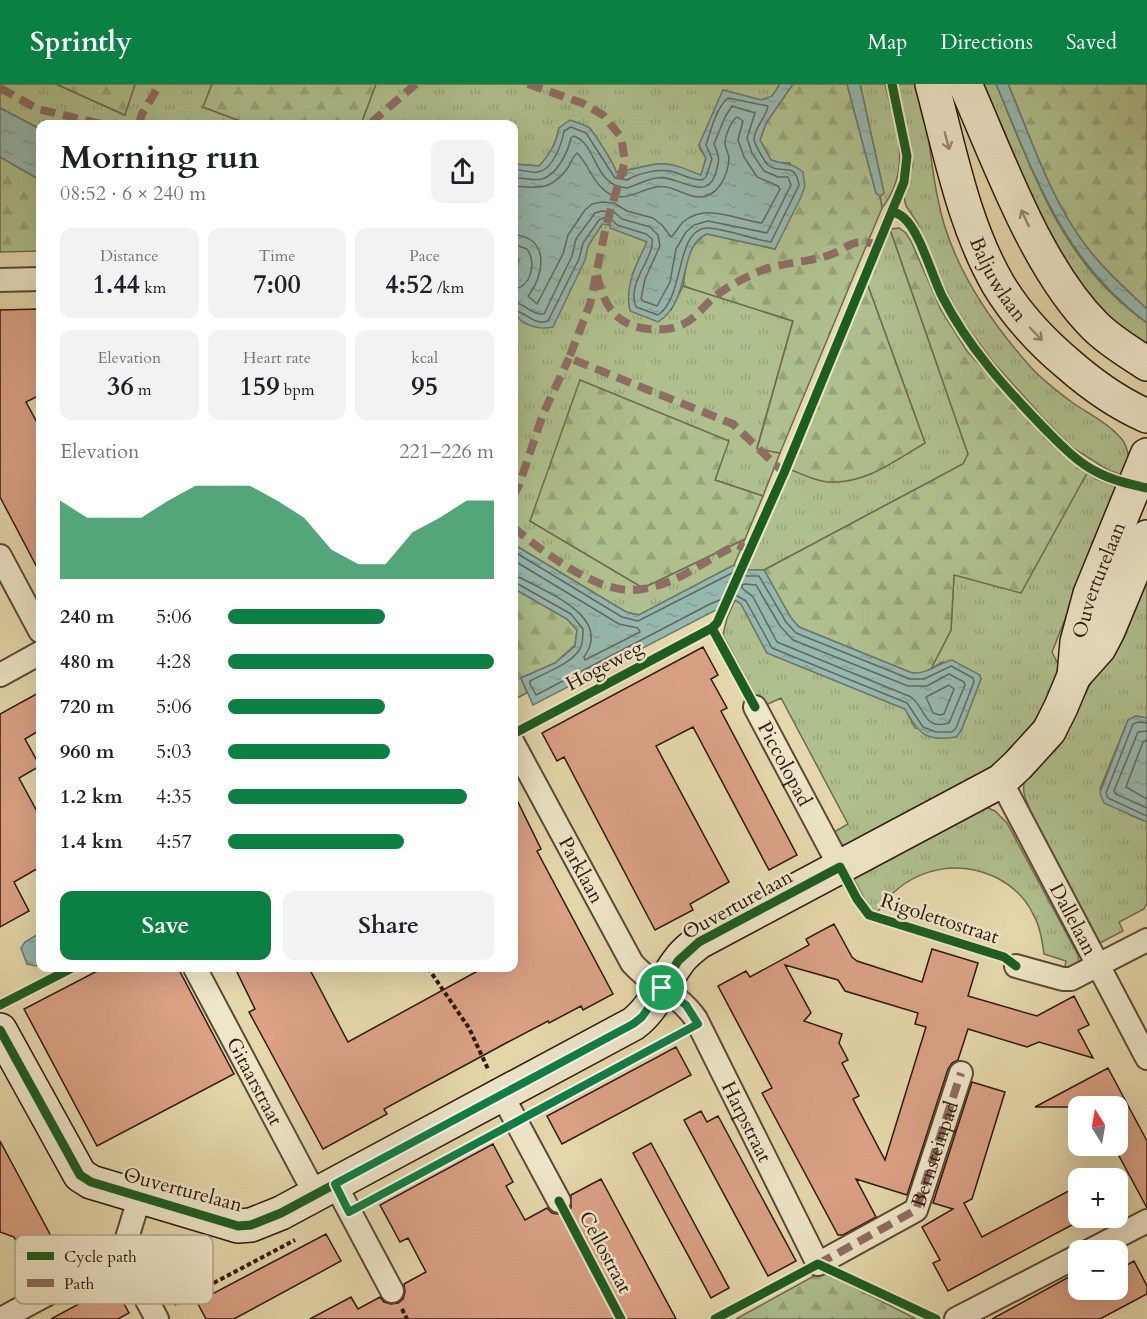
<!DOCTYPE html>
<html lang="en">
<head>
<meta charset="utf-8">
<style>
	:root { --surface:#fff; --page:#f2f2f2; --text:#202124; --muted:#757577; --accent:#0b8043 }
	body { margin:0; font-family:Cardo,serif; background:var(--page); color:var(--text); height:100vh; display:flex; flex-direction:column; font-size:22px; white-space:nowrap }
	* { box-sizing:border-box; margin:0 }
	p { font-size:20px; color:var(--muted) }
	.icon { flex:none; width:33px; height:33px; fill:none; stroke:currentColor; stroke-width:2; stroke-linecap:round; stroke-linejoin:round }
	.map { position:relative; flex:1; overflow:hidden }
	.panel { position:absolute; left:36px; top:36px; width:482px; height:852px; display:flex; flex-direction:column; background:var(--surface); border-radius:12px; box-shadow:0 6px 24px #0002 }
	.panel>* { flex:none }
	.needle { width:39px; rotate:349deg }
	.fabs { position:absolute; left:1068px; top:1012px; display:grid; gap:12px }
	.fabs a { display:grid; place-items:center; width:60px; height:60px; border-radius:12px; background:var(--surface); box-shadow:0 6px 24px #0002; font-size:30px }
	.pin { position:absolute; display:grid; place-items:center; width:51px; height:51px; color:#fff; margin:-26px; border:3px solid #fff; border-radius:50%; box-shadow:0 2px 6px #0007 }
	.round { display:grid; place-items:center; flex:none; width:63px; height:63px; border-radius:12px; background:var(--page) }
	.headline { display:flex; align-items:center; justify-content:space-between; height:102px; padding:0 24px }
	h1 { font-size:33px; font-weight:800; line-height:45px }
	.metrics { display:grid; grid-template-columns:repeat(3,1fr); gap:9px; height:102px; padding:6px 24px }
	.metrics div { display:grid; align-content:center; border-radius:12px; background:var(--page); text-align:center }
	.metrics b { font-size:26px; font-weight:800 }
	.metrics small { font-size:16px; font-weight:400 }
	.metrics p { font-size:16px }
	.chart { height:168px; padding:12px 24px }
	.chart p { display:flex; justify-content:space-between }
	.chart svg { width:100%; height:108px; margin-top:6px; fill:var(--accent); opacity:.7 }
	.button { display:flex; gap:12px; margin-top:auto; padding:12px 24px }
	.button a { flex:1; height:69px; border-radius:12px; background:var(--accent); color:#fff; font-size:24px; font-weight:800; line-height:69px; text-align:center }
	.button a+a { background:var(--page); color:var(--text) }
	ul { padding:0 24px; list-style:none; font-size:20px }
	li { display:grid; grid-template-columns:96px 72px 1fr; align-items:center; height:45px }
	li i { height:15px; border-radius:8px; background:var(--accent) }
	header { display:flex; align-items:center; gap:36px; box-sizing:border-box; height:84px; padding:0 30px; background:var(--accent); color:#fff }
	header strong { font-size:28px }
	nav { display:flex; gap:33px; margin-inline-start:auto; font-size:21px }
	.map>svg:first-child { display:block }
	.grass { fill:url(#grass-tufts); stroke:#6e6c4f; stroke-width:1.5 }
	.forest { fill:url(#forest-firs); stroke:#6e6c4f; stroke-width:1.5 }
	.water { fill:url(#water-ripples); stroke:#6c796f; stroke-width:1.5 }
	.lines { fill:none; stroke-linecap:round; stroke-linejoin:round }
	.shore { stroke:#626960; stroke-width:1.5 }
	.building { fill:#dba285; stroke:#2d1910; stroke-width:1.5; fill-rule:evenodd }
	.street-casing { stroke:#5b4937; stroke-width:26 }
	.secondary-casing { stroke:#2d1910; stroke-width:36 }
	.path { stroke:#2d1910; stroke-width:4; stroke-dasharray:4.5 3; stroke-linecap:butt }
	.street { stroke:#eee6c8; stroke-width:22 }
	.secondary { stroke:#eee6c8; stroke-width:33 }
	.quiet { stroke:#8d6e63; stroke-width:8; stroke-dasharray:15 8; stroke-linecap:butt }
	.cycleway-casing { stroke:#eee6c8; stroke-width:13 }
	.cycleway { stroke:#1b5e20; stroke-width:9 }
	.oneway { stroke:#978a75 }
	.route-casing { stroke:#fff; stroke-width:12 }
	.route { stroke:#0b8043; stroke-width:8 }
	.labels { text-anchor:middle; stroke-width:5; stroke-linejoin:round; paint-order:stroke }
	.street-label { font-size:20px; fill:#2d1910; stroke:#eee6c8 }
	.key { fill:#eee6c8; stroke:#b4a891; stroke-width:1.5 }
	.key-label { font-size:16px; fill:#2d1910 }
</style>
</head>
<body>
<header>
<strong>Sprintly</strong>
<nav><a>Map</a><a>Directions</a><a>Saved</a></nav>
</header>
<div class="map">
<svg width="1147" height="1235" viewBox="0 0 1147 1235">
	<defs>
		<pattern id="grass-tufts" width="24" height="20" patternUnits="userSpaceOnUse" patternTransform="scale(1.5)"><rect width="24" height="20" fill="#afc08e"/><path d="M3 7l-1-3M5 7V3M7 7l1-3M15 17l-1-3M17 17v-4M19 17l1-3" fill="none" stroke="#97a479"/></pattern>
		<pattern id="forest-firs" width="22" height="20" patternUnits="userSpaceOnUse" patternTransform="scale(1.5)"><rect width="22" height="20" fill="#afc08e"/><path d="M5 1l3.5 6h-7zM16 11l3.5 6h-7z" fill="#97a479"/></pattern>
		<pattern id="water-ripples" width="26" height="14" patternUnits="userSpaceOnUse" patternTransform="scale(1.5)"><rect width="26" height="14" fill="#96b9af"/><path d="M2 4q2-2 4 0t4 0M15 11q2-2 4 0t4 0" fill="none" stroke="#829e96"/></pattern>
	</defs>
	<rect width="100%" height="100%" fill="#e5d8ab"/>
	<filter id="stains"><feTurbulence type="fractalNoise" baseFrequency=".00333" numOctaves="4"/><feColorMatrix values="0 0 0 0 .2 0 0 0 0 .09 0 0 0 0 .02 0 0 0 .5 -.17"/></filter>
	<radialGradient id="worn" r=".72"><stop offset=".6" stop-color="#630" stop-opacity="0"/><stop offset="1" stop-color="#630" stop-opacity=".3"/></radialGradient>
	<path class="grass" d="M0 0H56L124 31 135 0H212L203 23 248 40H40V45L0 24Z
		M376 0H780L772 13 761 16 723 7 699 61 700 65 706 74 701 91C687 86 671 78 657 80 648 81 637 85 627 86L626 91 616 88C615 80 595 53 590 44H559C556 60 550 70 539 82L513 80V40H361Z
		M860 0H885C896 45 913 84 882 124L880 112 884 109Z
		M897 0H921C929 46 931 95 944 140 960 193 992 239 1028 280 1040 294 1058 308 1073 319 1089 330 1108 339 1121 354 1129 364 1131 381 1129 394L1108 386 1073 364 1046 337 993 278 960 233 942 198 917 138 906 122 904 113 913 80Z
		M972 0H996C1026 71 1052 150 1108 206 1120 218 1133 229 1147 239V261L1114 238 1064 186Z
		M602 140 611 141 647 158 632 191 671 226 683 202 793 237 757 364 780 369 763 412 715 396 728 356 530 437 643 504 745 455 734 481 639 531 626 528 513 460V223L516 232 585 176 588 162Z
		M890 145 968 370 963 380 764 486H747L789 385 828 398 925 359 867 199Z
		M1087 389 1096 395 1125 406 1070 523 1052 568 1059 582 1049 610 1037 633 1024 653 997 681 846 763 840 759 834 748 848 740 781 614 766 621 759 619 723 551 727 534 735 516 741 520 767 569 905 625 915 644 961 647 981 595 942 578 931 585 951 546 954 491 1083 397Z
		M1147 481V634L1136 632 1128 636 1100 705 1130 731 1147 738V819L1144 825 1119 838 1123 847 1100 859 1030 726C1026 716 1021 706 1025 695L1058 660 1123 539Z
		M983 722 995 727 1007 739 1078 871 1079 878 1075 884 1064 887 1066 877 1044 870C1042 856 1040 842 1033 830 1025 813 1010 800 993 792 949 773 902 789 877 829L869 823 852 792Z"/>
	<path class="forest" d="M56 0H135L125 31Z
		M212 0H376L361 40H248L203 23Z
		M793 0H847L876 109 880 112 882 124 780 369 757 365 793 237 683 202C686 183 687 159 707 150L775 165 790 79H781L771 76 760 56 766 39Z
		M1008 0H1147V225C1126 205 1104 186 1086 162 1050 115 1031 54 1008 0Z
		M0 73 40 96V167L0 168Z
		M899 144 906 149 911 157 941 226 967 267 1051 360 1087 389 1021 509 954 491 951 546 931 585 922 590 912 589 799 543 791 534 764 486 963 380 968 370 890 145Z
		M867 199 925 359C896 376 866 400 830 398 817 398 802 390 789 385Z
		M580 296 729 357 715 396 763 412 745 455 643 504 530 437Z
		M513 504 567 535 577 546 575 561 555 579 521 594 527 609 513 616Z
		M823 1187 916 1235H736Z"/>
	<path class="water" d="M780 0H793L766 39 760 56 771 76C785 81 791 78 803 88L805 102 801 113 775 165 707 150C677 162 693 215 658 238L630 227C624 201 637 180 647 158L610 144V141L602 140 588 162 585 176 553 243C543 245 538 244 529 241 502 232 516 195 519 175L513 173V80L539 82C550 70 556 60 559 44L570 36C576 38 583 40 588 43 593 46 616 83 616 88L626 91 627 86C637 85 648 81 657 80 671 78 687 86 701 91L706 74 699 61 723 6 761 16 772 12Z
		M847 0H860L861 4 884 109 880 112 876 109Z
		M996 0H1008C1031 54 1050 115 1086 162 1104 186 1126 205 1147 225V239C1062 175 1036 94 996 0Z
		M0 24 40 45V96L0 73Z
		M513 460 626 528 639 531 734 481 747 486H764L791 534 799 543 912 589C929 590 936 580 952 576L980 591 981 595 961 647 956 653C926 658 919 650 905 625L767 569 741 520 735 516 533 621 521 594 555 579 575 562 577 546 567 535 513 504Z
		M1136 632 1147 634V738L1104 719 1100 709 1128 636Z
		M40 849V879L36 882 27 880 21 864 25 858Z"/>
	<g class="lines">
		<path class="shore" d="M513 85C521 86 531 89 538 88 553 86 562 59 564 47L571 43 586 49 615 94 627 96C639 89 659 84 674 88 683 91 692 96 702 96L706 93 712 75 706 61C711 46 716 24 728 14L768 22C767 33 754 43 754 56 755 60 758 65 760 69 762 72 765 78 768 81 782 92 795 76 799 101L771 158C754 156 721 143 706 144 675 147 685 213 658 231L636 223C626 198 655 174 652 155L646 150 617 141 611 135 603 134 599 136 583 159 579 175 548 237C534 242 526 228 513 226
			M513 93C522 94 533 97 542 95 557 91 568 68 571 54L574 52C598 61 593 102 627 104 637 101 647 95 657 94 677 90 705 119 715 91 720 75 720 74 714 60L725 33 732 22 755 29 747 54 752 69 764 87 778 93H788L791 101 767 149 708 137 694 141 686 148 676 165 670 198 657 222 643 217 641 215 645 195 660 162 658 151 650 143 622 135 614 128 602 127 595 129 576 155 572 172 544 230C531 231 525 219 513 218
			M513 102C538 104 550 107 567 85 571 80 572 73 577 69 587 78 591 94 601 103 623 127 643 99 666 103 678 105 689 114 701 113 719 112 728 90 729 75 729 69 724 63 725 57 726 50 731 37 737 33L743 37 738 56 744 73 757 93 778 102 780 105 762 139C735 136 707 118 683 138 678 143 676 149 671 153L662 141 653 134 627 127 614 119 602 118 592 120 585 126 568 151 563 170 537 220 528 212C545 191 550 152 513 151
			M513 160 527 165C537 178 531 204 513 205
			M513 467 622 533 638 537 734 488 747 492H759L786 538 796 549 910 595H924L951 582 973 594 974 598 956 644 952 648H936L923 643 907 619 772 564 746 517 734 510 710 520 536 611 530 600V597C545 589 571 580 580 565 583 560 583 551 583 545L571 530 518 500H513
			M513 476 619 540 638 544 640 548 585 576 584 573C613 533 548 509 521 494L513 492
			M745 500 756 501 780 542 793 556 908 602H927L949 590 964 598 965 601 949 639C923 647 926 624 911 613L777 558 753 513 742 504V501Z
			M949 601 954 605 944 630 940 631 933 629 926 613Z
			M1147 639 1139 638 1133 640 1106 709 1108 714 1147 732
			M1147 647 1138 648 1114 707 1116 710 1147 724
			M1147 656 1143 658 1126 703 1147 715"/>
	</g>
	<path class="building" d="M40 225V311L26 318 40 344V489L0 413V226Z
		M703 563 718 591 711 595 727 624 721 627 797 771 769 786 693 643 656 662 729 798 690 820 693 826 655 846 564 673 557 677 542 649Z
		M40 608V646L25 655 40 682 19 694 40 733V783L14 798 29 827 0 843V630Z
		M513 708 541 765 537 767 613 910 583 926 581 922 549 939 548 937 508 958 384 1025 387 1030 323 1065 249 928 255 925 235 884H309L348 958 483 884H513Z
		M834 840 852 873 857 877 922 898 932 865 978 879 968 912 1037 932 1074 912 1089 941 1078 946 1093 974 1039 958 1027 963 968 945 958 976 952 979 948 985 907 1111 856 1095 876 1133 843 1151H838L762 1009 772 1004 718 902 746 887 750 893 809 861 806 855ZM785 881 838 896 845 907 918 929 915 940 926 943 885 1076 853 1015 859 1012 842 979 848 976 839 959 842 950 804 937 811 929Z
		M103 884H178L234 990 97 1062 24 925Z
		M676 963 691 991 562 1060 547 1032Z
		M1108 984 1147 1057V1124L1118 1070V1023H1093L1092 1021 1088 1023H1035Z
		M972 998 1005 1008 972 1115 964 1119 982 1153 1078 1102V1134H1085L948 1207 933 1179 940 1176 922 1143 953 1125 933 1119Z
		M701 1027 707 1038 718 1032 796 1177 768 1192 684 1036Z
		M0 1057 59 1167 30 1182 14 1153 0 1148Z
		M651 1059 729 1204 711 1214 633 1069Z
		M493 1060 513 1098 506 1102 525 1136 547 1124 552 1129 558 1130 565 1129 571 1124V1111L601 1095 676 1235H310L351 1213 358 1225 380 1213 384 1218 391 1220 398 1219 403 1215 405 1208 404 1200 426 1188 408 1154 400 1158 380 1121Z
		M326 1150 341 1177 234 1235H206L197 1218Z
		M1134 1177 1147 1202V1210L1100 1235H992L1078 1188V1206H1118V1186Z
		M114 1201 129 1229 118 1235H51Z"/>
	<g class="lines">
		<g class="street-casing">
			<g id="street">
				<path d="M0 196 40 195"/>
				<path d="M0 472 40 547"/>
				<path d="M0 591 40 569"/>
				<path id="s1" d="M755 623 840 783"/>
				<path id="s2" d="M513 659 632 879C653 903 677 908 696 935L818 1180 916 1126 961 989"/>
				<path id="s3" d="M1001 697 1147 974"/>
				<path d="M1016 882 1063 895H1071L1147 856"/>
				<path id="s4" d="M195 884 315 1110"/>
				<path d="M502 1011 559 1117"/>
				<path d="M335 1100 392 1207"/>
				<path d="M140 1112 122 1170 157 1235"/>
				<path d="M1089 1167 1147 1137"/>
				<path d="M1 1235 122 1170"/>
				<path d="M956 1235 1078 1172"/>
			</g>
		</g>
		<g class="secondary-casing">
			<g id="secondary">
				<path id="s5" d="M932 0C950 67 963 139 998 200 1016 230 1041 257 1067 279 1092 301 1117 319 1147 332"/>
				<path d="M965 0C999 76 1036 183 1095 242 1110 257 1129 268 1147 280"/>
				<path d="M1074 592 1099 564 1108 547 1147 453"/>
				<path id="s6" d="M0 946 80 1091 91 1098 238 1142 251 1141 281 1129 633 940C655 924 662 899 678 878 683 870 691 864 699 858L1001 697 1018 681 1049 647 1061 623 1074 592 1077 558 1090 510 1147 371"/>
			</g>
		</g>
		<path class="path" d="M428 884 469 944 488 985
			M537 1028 681 950
			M368 1118 499 1048
			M174 1220 295 1156
			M402 1225 407 1235"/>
		<use href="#street" class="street"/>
		<use href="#secondary" class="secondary"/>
		<path class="quiet" d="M528 0 582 19 603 31 621 53 625 77 606 142 590 220 569 274 733 340 784 389
			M0 4 38 25 101 40
			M139 40 142 30 160 0
			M372 40 373 37 416 0
			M597 191C604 222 616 242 649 245 660 246 671 246 681 241 694 236 702 224 712 215 724 205 738 197 751 191 775 178 802 180 827 172 848 165 852 152 877 161
			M513 413 519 401 543 330 569 274
			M513 443C542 467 593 507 633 506 645 506 661 501 673 496 695 486 715 471 737 461L749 465
			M818 1180 916 1126 961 989"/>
		<g class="cycleway-casing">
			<path id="cycleway" d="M892 127C896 129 901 131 904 134 920 148 932 192 942 212 968 263 1006 305 1046 346 1061 361 1076 377 1095 387 1111 396 1129 400 1147 404
				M712 544 755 623
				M513 650 712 544 717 539 784 389 904 98 907 72 892 0
				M0 921 72 884
				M0 946 80 1091 91 1098 238 1142 251 1141 281 1129 633 940 643 933 651 922 678 877 699 858 840 783 857 815 869 831 1004 873 1016 882
				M559 1117 621 1235
				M715 1235 818 1180 936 1235"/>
		</g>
		<use href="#cycleway" class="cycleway"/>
	</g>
	<defs><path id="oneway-shaft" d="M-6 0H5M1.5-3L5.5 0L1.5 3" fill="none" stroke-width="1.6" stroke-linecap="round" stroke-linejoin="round" transform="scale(1.5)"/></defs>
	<g class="oneway">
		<use href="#oneway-shaft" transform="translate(947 57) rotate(75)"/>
		<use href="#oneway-shaft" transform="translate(1025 134) rotate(-115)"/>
		<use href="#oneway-shaft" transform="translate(1036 250) rotate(46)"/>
	</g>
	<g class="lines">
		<g class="route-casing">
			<path id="route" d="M662 904 686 921 698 940 349 1128 335 1100 633 940 642 933Z"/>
		</g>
		<use href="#route" class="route"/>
	</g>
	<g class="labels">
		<g class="street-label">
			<text dy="7" stroke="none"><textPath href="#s5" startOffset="207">Baljuwlaan</textPath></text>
			<text dy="7" stroke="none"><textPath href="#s6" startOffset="1455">Ouverturelaan</textPath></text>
			<text transform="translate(604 581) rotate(-28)" y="7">Hogeweg</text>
			<text dy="7" stroke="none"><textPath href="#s1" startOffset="64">Piccolopad</textPath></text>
			<text dy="7" stroke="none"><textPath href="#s2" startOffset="144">Parklaan</textPath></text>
			<text transform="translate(737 820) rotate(-29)" y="7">Ouverturelaan</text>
			<text transform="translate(940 834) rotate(18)" y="7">Rigolettostraat</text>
			<text dy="7" stroke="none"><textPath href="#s3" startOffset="156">Dallelaan</textPath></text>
			<text dy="7" stroke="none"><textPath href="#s4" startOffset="128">Gitaarstraat</textPath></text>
			<text dy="7" stroke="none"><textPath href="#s2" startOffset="450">Harpstraat</textPath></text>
			<text dy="7" stroke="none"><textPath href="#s2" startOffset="780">Bernsteinpad</textPath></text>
			<text transform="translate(183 1105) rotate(15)" y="7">Ouverturelaan</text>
			<text transform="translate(606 1168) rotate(62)" y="7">Cellostraat</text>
		</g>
	</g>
	<rect x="15" y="1151" width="198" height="69" rx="9" class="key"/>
	<rect x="27" y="1168" width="27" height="8" fill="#1b5e20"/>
	<rect x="27" y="1195" width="27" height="8" fill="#8d6e63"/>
	<g class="key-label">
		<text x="64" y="1178">Cycle path</text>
		<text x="64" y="1205">Path</text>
	</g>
	<rect width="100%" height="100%" filter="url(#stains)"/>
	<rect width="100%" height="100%" fill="url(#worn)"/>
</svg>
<div class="fabs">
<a><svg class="needle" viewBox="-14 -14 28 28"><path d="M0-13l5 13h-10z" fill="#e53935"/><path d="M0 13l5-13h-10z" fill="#757577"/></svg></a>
<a>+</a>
<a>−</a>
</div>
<div class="pin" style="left:662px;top:904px;background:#1e9e55"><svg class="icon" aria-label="arrive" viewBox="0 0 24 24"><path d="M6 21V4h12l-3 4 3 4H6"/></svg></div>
<section class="panel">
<div class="headline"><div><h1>Morning run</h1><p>08:52 · 6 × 240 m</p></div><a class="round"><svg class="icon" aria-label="share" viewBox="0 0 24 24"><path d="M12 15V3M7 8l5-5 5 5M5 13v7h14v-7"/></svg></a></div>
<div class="metrics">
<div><p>Distance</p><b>1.44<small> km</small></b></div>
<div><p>Time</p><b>7:00</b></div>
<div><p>Pace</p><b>4:52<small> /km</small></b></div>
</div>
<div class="metrics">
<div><p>Elevation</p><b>36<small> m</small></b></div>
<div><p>Heart rate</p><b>159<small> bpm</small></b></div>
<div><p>kcal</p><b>95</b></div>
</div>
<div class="chart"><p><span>Elevation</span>221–226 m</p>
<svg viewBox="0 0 160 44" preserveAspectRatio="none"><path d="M0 44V12L10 19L20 19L30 19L40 12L50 6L60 6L70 6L80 12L90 19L100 32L110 38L120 38L130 25L140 19L150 12L160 12V44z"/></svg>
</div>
<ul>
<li><b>240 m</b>5:06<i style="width:59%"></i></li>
<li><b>480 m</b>4:28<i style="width:100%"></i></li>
<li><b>720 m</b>5:06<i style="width:59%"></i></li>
<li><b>960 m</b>5:03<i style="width:61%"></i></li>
<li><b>1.2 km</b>4:35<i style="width:90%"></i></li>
<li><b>1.4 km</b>4:57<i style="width:66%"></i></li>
</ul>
<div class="button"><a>Save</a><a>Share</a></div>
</section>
</div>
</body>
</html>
